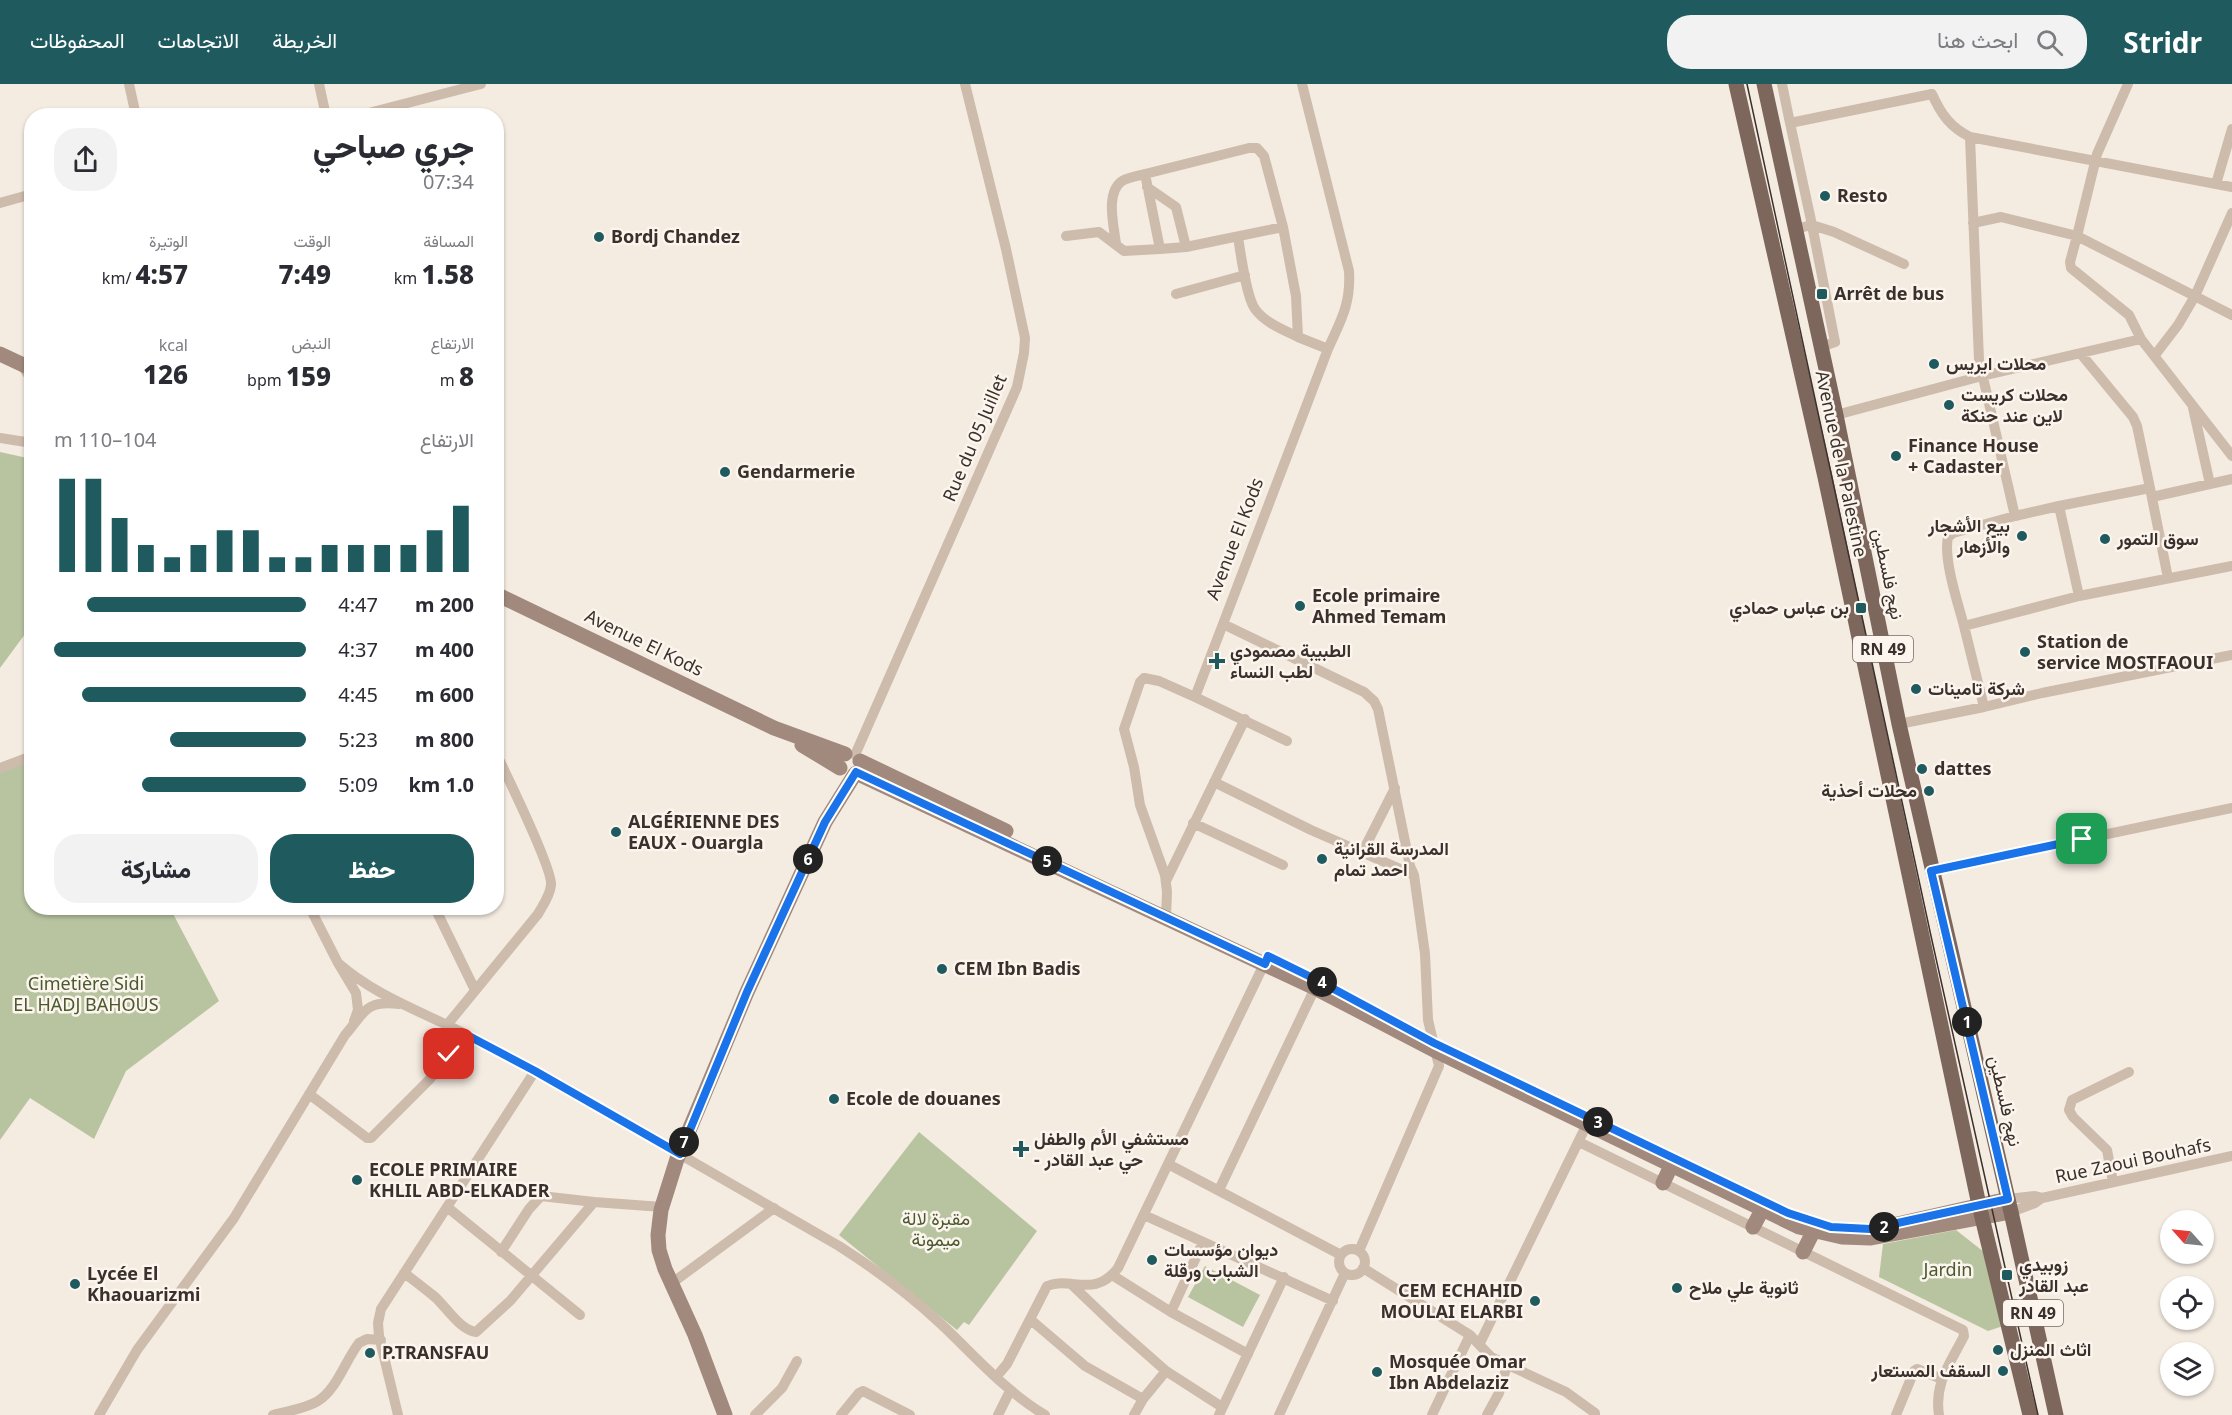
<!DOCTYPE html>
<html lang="ar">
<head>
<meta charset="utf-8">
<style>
	:root { --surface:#fff; --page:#f2f2f3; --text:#2b2b33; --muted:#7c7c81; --accent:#1f5a5e }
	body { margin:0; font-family:"Noto Sans",Vazirmatn,sans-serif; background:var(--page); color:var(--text); direction:rtl; height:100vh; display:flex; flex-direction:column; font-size:22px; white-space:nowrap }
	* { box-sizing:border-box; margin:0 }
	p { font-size:20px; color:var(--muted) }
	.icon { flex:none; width:33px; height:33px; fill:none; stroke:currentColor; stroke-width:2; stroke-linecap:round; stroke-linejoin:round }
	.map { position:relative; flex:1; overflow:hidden; direction:ltr }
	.panel { position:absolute; left:24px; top:24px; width:480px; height:807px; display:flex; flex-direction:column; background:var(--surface); border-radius:24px; box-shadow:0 2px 4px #0004; direction:rtl }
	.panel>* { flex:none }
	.needle { width:39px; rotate:297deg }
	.buttons { position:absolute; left:2160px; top:1126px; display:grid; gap:12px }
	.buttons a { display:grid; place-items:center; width:54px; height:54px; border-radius:50%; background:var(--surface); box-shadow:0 2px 4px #0004; font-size:30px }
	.pin { position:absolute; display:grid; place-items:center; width:51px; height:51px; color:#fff; margin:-26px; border-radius:12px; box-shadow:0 3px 9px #0006 }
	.km { position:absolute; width:30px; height:30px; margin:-15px; border-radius:50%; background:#222; color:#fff; font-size:16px; line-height:30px; text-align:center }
	.round { display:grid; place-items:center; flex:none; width:63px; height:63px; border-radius:24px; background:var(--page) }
	.summary { display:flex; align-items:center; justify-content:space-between; height:102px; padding:0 30px }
	h1 { font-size:33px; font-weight:800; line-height:45px }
	.metrics { display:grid; grid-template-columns:repeat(3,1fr); gap:9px; height:102px; padding:6px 30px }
	.metrics div { display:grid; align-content:center }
	.metrics b { font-size:26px; font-weight:800 }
	.metrics small { font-size:16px; font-weight:400 }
	.metrics p { font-size:16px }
	.chart { height:168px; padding:12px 30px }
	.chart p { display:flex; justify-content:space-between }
	.chart svg { width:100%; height:108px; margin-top:6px; stroke:var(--accent); stroke-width:6 }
	.action { display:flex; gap:12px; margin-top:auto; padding:12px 30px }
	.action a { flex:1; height:69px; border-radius:24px; background:var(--accent); color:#fff; font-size:24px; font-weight:800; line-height:69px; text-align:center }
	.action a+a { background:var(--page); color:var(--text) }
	ul { padding:0 30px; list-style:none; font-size:20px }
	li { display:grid; grid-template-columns:96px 72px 1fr; align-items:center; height:45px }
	li i { height:15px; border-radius:8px; background:var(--accent) }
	header { display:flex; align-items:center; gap:36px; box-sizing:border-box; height:84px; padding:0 30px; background:var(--accent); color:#fff }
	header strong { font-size:28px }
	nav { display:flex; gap:33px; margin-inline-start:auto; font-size:21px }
	.search { width:420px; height:54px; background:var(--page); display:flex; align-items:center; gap:15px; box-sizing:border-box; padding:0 21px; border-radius:24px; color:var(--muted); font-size:22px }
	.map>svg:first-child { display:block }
	.green { fill:#b8c4a0 }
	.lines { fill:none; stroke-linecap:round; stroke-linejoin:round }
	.minor { stroke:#cdbbac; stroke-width:10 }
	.secondary { stroke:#a18a7d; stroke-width:15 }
	.primary { stroke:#7d675c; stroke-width:15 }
	.tram { stroke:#3b302b; stroke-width:1.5 }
	.route-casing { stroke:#fff; stroke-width:12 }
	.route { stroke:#1a73e8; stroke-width:8 }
	.poi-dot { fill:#1f5a5e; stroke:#fbf5ee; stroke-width:2 }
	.labels { text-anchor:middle; stroke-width:5; stroke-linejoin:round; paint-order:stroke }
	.shield { fill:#fbf5ee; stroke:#756b66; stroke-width:1.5 }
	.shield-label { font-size:16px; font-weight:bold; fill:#3b302b }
	.poi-label { font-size:18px; font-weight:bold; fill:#3b302b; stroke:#fbf5ee; text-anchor:start }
	.street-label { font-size:18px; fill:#3b302b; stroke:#fbf5ee }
	.park-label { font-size:18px; fill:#4a5a2e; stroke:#fbf5ee }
</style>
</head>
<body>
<header>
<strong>Stridr</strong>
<div class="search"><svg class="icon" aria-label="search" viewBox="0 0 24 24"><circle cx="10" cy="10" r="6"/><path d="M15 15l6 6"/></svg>ابحث هنا</div>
<nav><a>الخريطة</a><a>الاتجاهات</a><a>المحفوظات</a></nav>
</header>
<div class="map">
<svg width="2232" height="1331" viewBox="0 0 2232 1331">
	<rect width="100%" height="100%" fill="#f4ebe1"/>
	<path class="green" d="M0 368 32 375 31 542 0 584Z
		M31 674 32 824H170L219 917 126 987 94 1055 30 1014 0 1056V687Z
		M919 1048 1037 1147 969 1241 964 1238 957 1246 839 1151Z
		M1956 1146 1984 1168 2003 1242 1988 1247 1879 1193 1883 1160Z
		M1205 1182 1260 1211 1243 1243 1188 1213Z"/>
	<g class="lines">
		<path class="minor" d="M129 0 136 32
			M319 0 326 32
			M1302 0 1349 187C1351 220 1341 236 1328 265L1223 540 1364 608 1374 617 1378 625 1410 782 1414 791 1425 870 1428 936 1439 982 1359 1167
			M1782 0 1790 39
			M2128 0 2097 70 2077 152 2232 231
			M357 32 481 0
			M1970 53 1979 276 2015 432 2059 422 2079 512 2232 482
			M2216 100 2232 45
			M1147 103 1176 123 1186 163
			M0 119 32 110
			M1973 139 2001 133 2077 152 2070 178 2071 184 2129 231 2141 255
			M1283 143 1296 212 1298 253 1328 265
			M1795 145 1812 141 1790 39 1932 10C1941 30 1950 43 1970 53L2232 103
			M1066 152 1099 148 1124 167 1160 165
			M1238 153C1241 171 1246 212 1255 225 1265 239 1284 246 1298 253
			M1116 160C1114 142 1105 109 1122 97 1129 93 1137 92 1145 90L1249 64H1257L1264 72 1283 143 1186 163 1160 165 1145 90
			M1176 210 1245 191
			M1821 263 1835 258 1812 141 1834 148 1904 180
			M2155 271 2178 241 2195 212 2232 129
			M22 281 32 297
			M2193 324 2210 400
			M1836 331 1982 292 2141 255 2232 372
			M0 354 32 359
			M2150 404 2168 494
			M2152 413 2232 395
			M2059 422 2150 404 2137 342 2133 333 2081 270
			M2015 432 1953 449 1948 453C1943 475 1958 519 1964 542L2079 512
			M1195 613 1287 657
			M1984 623 2042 609 2232 571
			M1899 640 1984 623 1964 542
			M855 671 1017 303 1024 269 1025 254 1006 165 965 0
			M0 684 32 672
			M1214 698 1311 746 1414 791
			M1193 739 1283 781
			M1362 769 1395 704
			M1931 787 2232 724
			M1166 797 1245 635
			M310 824 338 879 356 909 358 926 354 937
			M435 824 475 906
			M1166 833 1167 808 1165 791 1140 721 1134 683 1124 645 1140 598 1144 594 1159 597 1195 613 1223 540
			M338 879C370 907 407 922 445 940 476 955 505 971 535 987
			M447 941 538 830C543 821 550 812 551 801 553 785 506 690 496 669
			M309 1010 367 1054H371L430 995 465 950
			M1579 1058 1963 1246 1964 1252C1950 1280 1934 1299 1939 1331
			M1168 1080 1341 1171
			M2113 1098 2107 1066 2073 1033 2069 1026 2072 1016 2129 988
			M1219 1106 1315 904
			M2008 1115 2035 1112 2042 1114 2232 1072
			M447 1123 580 1231
			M2011 1128 2035 1119 2042 1114
			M1144 1131 1333 1217
			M1339 1178a13 13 0 1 1 26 0a13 13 0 1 1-26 0Z
			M501 1168 529 1125 541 1112 594 1118
			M1363 1184 1470 1251 1491 1273 1566 1308 1595 1329V1331
			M404 1189C415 1197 425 1205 435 1213 447 1224 460 1246 476 1248L510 1217 594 1118 662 1123
			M1112 1191 1171 1228 1248 1270
			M672 1199 774 1124
			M1072 1201 1116 1243 1166 1287 1143 1315 1134 1331
			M1171 1228 1203 1158
			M1031 1236 1085 1282 1143 1315
			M1480 1259 1587 1040
			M1166 1287 1222 1323
			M996 1293 1007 1280 1047 1202C1071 1192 1094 1215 1118 1184L1268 872
			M99 1331 137 1266 234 1134 345 951C365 928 365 916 399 920
			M273 1331C287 1327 305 1325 318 1317 337 1305 345 1277 359 1259L367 1255 381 1256
			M398 1331 379 1252 378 1239 381 1225 535 987 839 1162C875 1185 910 1211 941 1240 975 1272 1005 1307 1045 1331
			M755 1331 782 1304 797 1277
			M841 1331 859 1309 863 1307 910 1331
			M998 1331 1010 1307
			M1219 1331 1284 1193
			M1279 1331 1345 1189
			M1432 1331 1470 1251
			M1487 1331 1499 1309 1507 1281
			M1896 1331 1914 1287 1917 1285 1942 1295"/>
		<path class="secondary" d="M0 270 32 285
			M496 510 774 644 845 670
			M802 661 840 684
			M860 677 1006 747
			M856 689 1315 904 1438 968 1799 1143 1842 1153 1871 1154 2011 1128
			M1663 1099 1671 1082
			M1893 1141 2008 1115
			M1753 1143 1762 1126
			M1803 1168 1813 1148
			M725 1331 695 1251 665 1185 659 1166 658 1151 661 1126 677 1075 747 908 825 738 855 690"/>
		<path class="primary" d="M1736 0 1825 393 1979 1121 2030 1331
			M1764 0 1836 331 1899 640 2011 1128 2056 1331"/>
		<path class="tram" d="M1747 0 1931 852 2038 1331"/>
	</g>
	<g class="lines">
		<g class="route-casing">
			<path id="route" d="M449 970 465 950 535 987 680 1070 747 908 825 738 856 688 1265 880 1268 872 1319 897 1434 959 1788 1129 1831 1143 1870 1145 2008 1115 1931 787 2082 755"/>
		</g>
		<use href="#route" class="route"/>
	</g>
	<g class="poi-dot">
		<circle cx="1825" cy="112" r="6"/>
		<circle cx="599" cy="153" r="6"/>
		<rect x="1816" y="204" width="12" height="12" rx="3"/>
		<circle cx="1934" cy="280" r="6"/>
		<circle cx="1949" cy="321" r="6"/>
		<circle cx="1896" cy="372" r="6"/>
		<circle cx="725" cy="388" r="6"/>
		<circle cx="2022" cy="452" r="6"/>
		<circle cx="2105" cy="455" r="6"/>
		<circle cx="1300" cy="522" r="6"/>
		<rect x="1855" y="518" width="12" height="12" rx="3"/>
		<circle cx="2025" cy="568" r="6"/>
		<path d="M1214 568h6v6h6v6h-6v6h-6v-6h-6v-6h6z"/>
		<circle cx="1916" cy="605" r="6"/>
		<circle cx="1922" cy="685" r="6"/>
		<circle cx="1929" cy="707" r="6"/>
		<circle cx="616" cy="748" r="6"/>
		<circle cx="1322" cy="775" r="6"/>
		<circle cx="942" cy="885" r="6"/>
		<circle cx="834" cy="1015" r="6"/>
		<path d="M1018 1056h6v6h6v6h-6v6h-6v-6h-6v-6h6z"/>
		<circle cx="357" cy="1096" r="6"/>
		<circle cx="1152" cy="1176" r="6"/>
		<rect x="2001" y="1185" width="12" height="12" rx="3"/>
		<circle cx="75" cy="1200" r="6"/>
		<circle cx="1677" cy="1204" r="6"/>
		<circle cx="1535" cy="1217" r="6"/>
		<circle cx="1998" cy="1266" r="6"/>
		<circle cx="370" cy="1269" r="6"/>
		<circle cx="2003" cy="1287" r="6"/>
		<circle cx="1377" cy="1288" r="6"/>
	</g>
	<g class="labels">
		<g class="shield">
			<rect x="1853" y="552" width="60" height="26" rx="4.5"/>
			<rect x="2003" y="1216" width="60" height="26" rx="4.5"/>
		</g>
		<g class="shield-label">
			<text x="1883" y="571">RN 49</text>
			<text x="2033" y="1235">RN 49</text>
		</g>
		<g class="poi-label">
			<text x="1837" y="118">Resto</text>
			<text x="611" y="159">Bordj Chandez</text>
			<text x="1834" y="216">Arrêt de bus</text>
			<text x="1946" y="286">محلات ايريس</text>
			<text x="1961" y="317">محلات كريست<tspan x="1961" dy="21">لاين عند حنكة</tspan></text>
			<text x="1908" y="368">Finance House<tspan x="1908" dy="21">+ Cadaster</tspan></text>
			<text x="737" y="394">Gendarmerie</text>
			<text x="2010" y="448" text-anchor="end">بيع الأشجار<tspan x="2010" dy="21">والأزهار</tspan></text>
			<text x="2117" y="461">سوق التمور</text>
			<text x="1312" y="518">Ecole primaire<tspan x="1312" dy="21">Ahmed Temam</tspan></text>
			<text x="1849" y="530" text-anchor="end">بن عباس حمادي</text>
			<text x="2037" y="564">Station de<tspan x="2037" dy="21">service MOSTFAOUI</tspan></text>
			<text x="1230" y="573">الطبيبة مصمودي<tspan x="1230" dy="21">لطب النساء</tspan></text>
			<text x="1928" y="611">شركة تامينات</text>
			<text x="1934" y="691">dattes</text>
			<text x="1917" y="713" text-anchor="end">محلات أحذية</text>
			<text x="628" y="744">ALGÉRIENNE DES<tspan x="628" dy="21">EAUX - Ouargla</tspan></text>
			<text x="1334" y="771">المدرسة القرانية<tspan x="1334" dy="21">احمد تمام</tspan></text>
			<text x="954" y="891">CEM Ibn Badis</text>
			<text x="846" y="1021">Ecole de douanes</text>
			<text x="1034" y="1061">مستشفي الأم والطفل<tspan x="1034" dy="21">- حي عبد القادر</tspan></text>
			<text x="369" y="1092">ECOLE PRIMAIRE<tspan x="369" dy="21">KHLIL ABD-ELKADER</tspan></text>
			<text x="1164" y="1172">ديوان مؤسسات<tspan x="1164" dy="21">الشباب ورقلة</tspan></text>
			<text x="2019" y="1187">زوبيدي<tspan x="2019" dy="21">عبد القادر</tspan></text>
			<text x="87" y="1196">Lycée El<tspan x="87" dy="21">Khaouarizmi</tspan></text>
			<text x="1689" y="1210">ثانوية علي ملاح</text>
			<text x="1523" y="1213" text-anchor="end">CEM ECHAHID<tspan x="1523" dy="21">MOULAI ELARBI</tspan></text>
			<text x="2010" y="1272">اثاث المنزل</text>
			<text x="382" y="1275">P.TRANSFAU</text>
			<text x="1389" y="1284">Mosquée Omar<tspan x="1389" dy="21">Ibn Abdelaziz</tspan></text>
			<text x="1991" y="1293" text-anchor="end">السقف المستعار</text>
		</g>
		<g class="street-label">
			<text transform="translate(975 354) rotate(-67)" y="6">Rue du 05 Juillet</text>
			<text transform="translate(1841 380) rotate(78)" y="6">Avenue de la Palestine</text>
			<text transform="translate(1235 455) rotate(-69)" y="6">Avenue El Kods</text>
			<text transform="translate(1888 490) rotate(78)" y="6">نهج فلسطين</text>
			<text transform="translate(644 559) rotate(26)" y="6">Avenue El Kods</text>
			<text transform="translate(2005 1017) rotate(77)" y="6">نهج فلسطين</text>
			<text transform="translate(2133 1077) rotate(-12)" y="6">Rue Zaoui Bouhafs</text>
		</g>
		<g class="park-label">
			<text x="86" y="906">Cimetière Sidi<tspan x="86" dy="21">EL HADJ BAHOUS</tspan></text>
			<text x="936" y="1141">مقبرة لالة<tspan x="936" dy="21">ميمونة</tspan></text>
			<text x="1948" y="1192">Jardin</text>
		</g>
	</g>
</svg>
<div class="buttons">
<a><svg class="needle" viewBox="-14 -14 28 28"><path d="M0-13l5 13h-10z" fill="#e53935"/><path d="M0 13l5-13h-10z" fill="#7c7c81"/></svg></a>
<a><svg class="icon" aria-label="locate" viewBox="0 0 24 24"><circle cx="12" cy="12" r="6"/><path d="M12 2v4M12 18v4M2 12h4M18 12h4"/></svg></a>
<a><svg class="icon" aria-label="layers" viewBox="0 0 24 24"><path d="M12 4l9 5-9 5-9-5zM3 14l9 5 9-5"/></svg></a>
</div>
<div class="pin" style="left:2082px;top:755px;background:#1e9e55"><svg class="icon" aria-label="arrive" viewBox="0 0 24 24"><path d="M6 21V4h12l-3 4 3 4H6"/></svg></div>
<div class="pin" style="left:449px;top:970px;background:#d93025"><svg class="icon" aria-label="check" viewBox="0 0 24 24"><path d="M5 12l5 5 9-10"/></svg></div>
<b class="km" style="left:1967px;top:938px">1</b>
<b class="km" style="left:1884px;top:1143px">2</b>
<b class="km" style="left:1598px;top:1038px">3</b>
<b class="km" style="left:1322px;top:898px">4</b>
<b class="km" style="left:1047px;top:777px">5</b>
<b class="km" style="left:808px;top:775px">6</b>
<b class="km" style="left:684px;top:1058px">7</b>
<section class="panel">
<div class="summary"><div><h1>جري صباحي</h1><p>07:34</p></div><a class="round"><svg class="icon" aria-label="share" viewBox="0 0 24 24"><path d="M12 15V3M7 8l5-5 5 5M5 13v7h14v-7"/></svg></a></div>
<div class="metrics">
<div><p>المسافة</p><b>1.58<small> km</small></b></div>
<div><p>الوقت</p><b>7:49</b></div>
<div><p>الوتيرة</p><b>4:57<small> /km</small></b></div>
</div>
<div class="metrics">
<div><p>الارتفاع</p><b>8<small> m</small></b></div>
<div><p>النبض</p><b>159<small> bpm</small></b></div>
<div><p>kcal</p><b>126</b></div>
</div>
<div class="chart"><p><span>الارتفاع</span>104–110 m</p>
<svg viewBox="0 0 160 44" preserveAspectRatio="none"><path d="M5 44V6M15 44V6M25 44V22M35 44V33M45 44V38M55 44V33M65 44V27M75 44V27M85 44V38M95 44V38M105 44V33M115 44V33M125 44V33M135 44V33M145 44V27M155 44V17"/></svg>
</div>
<ul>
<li><b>200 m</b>4:47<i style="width:87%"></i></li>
<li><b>400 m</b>4:37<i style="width:100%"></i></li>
<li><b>600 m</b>4:45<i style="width:89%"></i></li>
<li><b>800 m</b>5:23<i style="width:54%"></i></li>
<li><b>1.0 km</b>5:09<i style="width:65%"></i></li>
</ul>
<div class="action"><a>حفظ</a><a>مشاركة</a></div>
</section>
</div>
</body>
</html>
